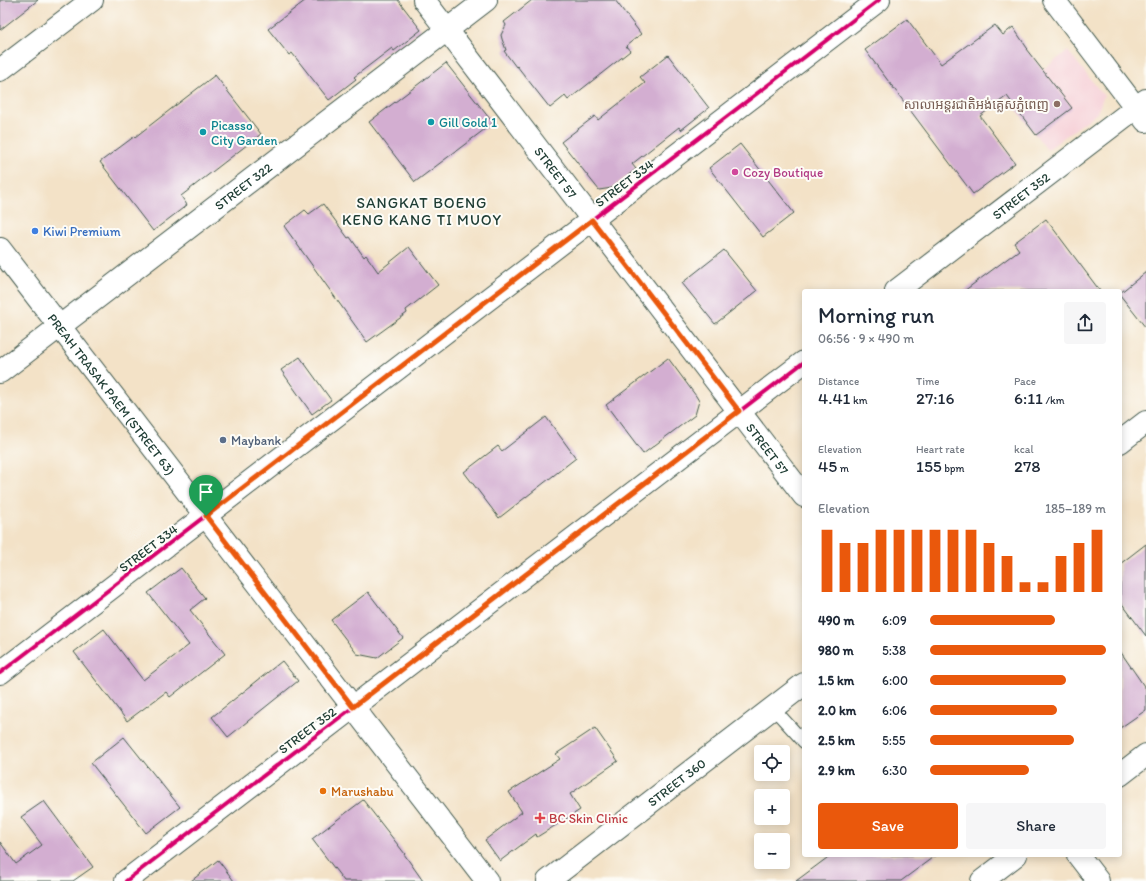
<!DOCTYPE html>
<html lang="en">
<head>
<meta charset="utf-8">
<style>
	:root { --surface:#fff; --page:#f6f6f7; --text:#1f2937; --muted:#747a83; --accent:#ea580c }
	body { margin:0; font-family:Itim,"Noto Sans Khmer",sans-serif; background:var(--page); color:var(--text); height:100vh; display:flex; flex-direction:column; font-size:15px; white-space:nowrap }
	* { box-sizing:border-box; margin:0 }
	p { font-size:13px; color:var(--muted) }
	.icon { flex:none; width:22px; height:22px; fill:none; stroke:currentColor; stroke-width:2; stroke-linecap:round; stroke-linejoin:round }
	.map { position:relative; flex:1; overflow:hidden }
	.drawer { position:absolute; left:802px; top:289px; width:320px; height:568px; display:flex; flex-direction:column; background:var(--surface); border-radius:4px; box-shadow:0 2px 10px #0003 }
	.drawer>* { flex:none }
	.buttons { position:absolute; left:754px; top:745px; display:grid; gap:8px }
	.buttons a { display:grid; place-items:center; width:36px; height:36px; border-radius:4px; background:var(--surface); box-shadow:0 2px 10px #0003; font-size:20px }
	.pin { position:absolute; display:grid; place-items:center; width:34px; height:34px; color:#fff; margin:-41px -17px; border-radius:50% 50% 50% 0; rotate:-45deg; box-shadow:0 0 4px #0007 }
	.pin .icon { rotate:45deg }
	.round { display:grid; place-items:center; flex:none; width:42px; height:42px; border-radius:4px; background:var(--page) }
	.summary { display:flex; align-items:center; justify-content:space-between; height:68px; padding:0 16px }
	h1 { font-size:22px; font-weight:600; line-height:30px }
	.metrics { display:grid; grid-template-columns:repeat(3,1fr); gap:6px; height:68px; padding:4px 16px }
	.metrics div { display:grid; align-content:center }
	.metrics b { font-size:17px; font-weight:600 }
	.metrics small { font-size:11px; font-weight:400 }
	.metrics p { font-size:11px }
	.chart { height:112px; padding:8px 16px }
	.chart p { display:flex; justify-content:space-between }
	.chart svg { width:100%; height:72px; margin-top:4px; stroke:var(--accent); stroke-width:6 }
	.primary-button { display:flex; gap:8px; margin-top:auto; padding:8px 16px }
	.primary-button a { flex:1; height:46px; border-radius:4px; background:var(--accent); color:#fff; font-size:16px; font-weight:600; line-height:46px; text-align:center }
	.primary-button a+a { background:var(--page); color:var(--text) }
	ul { padding:0 16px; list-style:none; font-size:13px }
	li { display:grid; grid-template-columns:64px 48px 1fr; align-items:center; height:30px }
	li i { height:10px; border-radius:5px; background:var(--accent) }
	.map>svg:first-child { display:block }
	.built { fill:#f6cfd7 }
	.building { fill:#d3aed1 }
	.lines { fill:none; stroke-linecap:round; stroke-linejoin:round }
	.service-casing { stroke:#3f564a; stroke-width:14 }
	.minor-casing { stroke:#3f564a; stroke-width:24 }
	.tertiary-casing { stroke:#3f564a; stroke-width:24 }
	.service { stroke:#fff; stroke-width:12 }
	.minor { stroke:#fff; stroke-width:22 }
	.tertiary { stroke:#fff; stroke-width:22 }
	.cycleway-casing { stroke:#fdfcf7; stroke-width:6 }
	.cycleway { stroke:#d6006c; stroke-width:4 }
	.route-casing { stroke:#fff; stroke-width:8 }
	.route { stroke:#ea580c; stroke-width:5 }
	.education-dot { fill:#8d6e63; stroke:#fdfcf7; stroke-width:1.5 }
	.culture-dot { fill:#0f9aa8; stroke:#fdfcf7; stroke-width:1.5 }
	.hotel-dot { fill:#d1479c; stroke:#fdfcf7; stroke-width:1.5 }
	.shop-dot { fill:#3f7fe0; stroke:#fdfcf7; stroke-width:1.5 }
	.service-dot { fill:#5c6f8a; stroke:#fdfcf7; stroke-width:1.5 }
	.food-dot { fill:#e8710a; stroke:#fdfcf7; stroke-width:1.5 }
	.health-dot { fill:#e0444e; stroke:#fdfcf7; stroke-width:1.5 }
	.labels { text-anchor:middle; stroke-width:4; stroke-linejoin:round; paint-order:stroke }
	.education-label { font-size:13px; fill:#785e54; stroke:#fdfcf7; text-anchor:end }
	.culture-label { font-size:13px; fill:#0d838f; stroke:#fdfcf7; text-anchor:start }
	.street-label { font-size:13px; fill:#1f3d34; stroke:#fdfcf7 }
	.hotel-label { font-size:13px; fill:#b23c85; stroke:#fdfcf7; text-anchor:start }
	.shop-label { font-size:13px; fill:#366cbe; stroke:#fdfcf7; text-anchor:start }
	.service-label { font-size:13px; fill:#4e5e75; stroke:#fdfcf7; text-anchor:start }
	.food-label { font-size:13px; fill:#c56008; stroke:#fdfcf7; text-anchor:start }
	.health-label { font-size:13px; fill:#be3a42; stroke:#fdfcf7; text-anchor:start }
	.quarter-label { font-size:15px; letter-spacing:1px; fill:#1f3d34; stroke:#fdfcf7 }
</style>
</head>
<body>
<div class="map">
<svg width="1146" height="881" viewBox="0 0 1146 881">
	<rect width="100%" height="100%" fill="#fdfcf7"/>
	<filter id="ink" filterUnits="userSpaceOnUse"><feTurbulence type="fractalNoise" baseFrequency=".025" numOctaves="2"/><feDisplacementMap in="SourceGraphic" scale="8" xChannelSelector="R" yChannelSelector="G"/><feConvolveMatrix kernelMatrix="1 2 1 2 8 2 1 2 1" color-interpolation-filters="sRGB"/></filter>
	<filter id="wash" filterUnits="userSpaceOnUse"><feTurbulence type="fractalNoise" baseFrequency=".012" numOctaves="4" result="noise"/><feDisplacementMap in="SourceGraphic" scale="16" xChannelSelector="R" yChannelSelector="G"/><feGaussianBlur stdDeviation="0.9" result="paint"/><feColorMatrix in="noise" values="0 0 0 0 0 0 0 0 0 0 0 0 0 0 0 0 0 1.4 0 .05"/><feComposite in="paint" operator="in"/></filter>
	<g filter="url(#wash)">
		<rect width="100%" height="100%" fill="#f3e2c7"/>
		<path class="built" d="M1068 51 1104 96 1097 113 1047 150 1007 96Z"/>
		<g id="blocks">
			<path class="building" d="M0 0H38L0 30Z
				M306 0H398L421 30 394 51 392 48 354 77 356 79 329 100 292 53 289 55 268 29Z
				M532 0H615L641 34 626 46 630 51 568 100 565 96 550 108 517 66 516 67 504 51 506 50 502 39 501 35 506 25 504 22Z
				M907 19 941 64 995 25 1003 35 1013 27 1027 48 1026 49 1072 108 1036 135 1007 96 980 116 1015 163 973 194 865 50Z
				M668 55 709 108 681 130 679 127 632 164 636 169 612 188 599 190 561 142 595 116 598 120 645 83 640 77Z
				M446 63 493 123 415 182 369 122Z
				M215 75 261 134 181 196 187 205 153 231 100 162 135 136V137Z
				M740 144 794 213 763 237 709 168Z
				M323 204 348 238 350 237 364 257 366 255 378 272 409 247 438 285 406 310 407 313 367 342 284 226 305 210 309 214Z
				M1046 219 1100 291H964L1019 250 1014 243Z
				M724 250 757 291 715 324 682 283Z
				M1146 272V328L1120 295V293Z
				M300 357 331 400 312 414 281 370Z
				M668 358 696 396 699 401 695 415 643 454 606 405Z
				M546 417 576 458 499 518 464 472 498 446 502 451Z
				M1146 544V636L1120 601V564Z
				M181 568 205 598 190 610 225 654 170 697 166 692 127 721 74 652 104 629 143 680 189 645 148 593Z
				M368 592 403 638 377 658 357 654 331 620Z
				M1120 651 1146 689V710L1120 728Z
				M282 661 298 681 228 737 212 717Z
				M595 728 618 761 570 794 580 810 537 837 536 834 500 861 485 840 522 812 509 792 560 759 556 754Z
				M124 737 180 807 146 833 91 763Z
				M363 800 405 854H404L423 881H344L312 839Z
				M44 801 93 867 73 881H0V842L16 864 42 845 21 817Z
				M831 855H936L901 881H796Z
				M218 860 234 881H191Z"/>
		</g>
	</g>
	<g filter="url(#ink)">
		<use href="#blocks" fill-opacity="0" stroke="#3f564a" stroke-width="1"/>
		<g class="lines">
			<g class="service-casing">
				<path id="service" d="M773 708 804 742"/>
			</g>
			<g class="minor-casing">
				<g id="minor">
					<path id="s1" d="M424 0 804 496"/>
					<path id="s2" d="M896 291 1146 100"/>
					<path id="s3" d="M0 372 486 0"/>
					<path d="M0 673 879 0"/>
					<path d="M1120 775 1146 755"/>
					<path d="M1078 855 1098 881"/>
					<path d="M126 881 804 362"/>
					<path d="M982 881 1016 855"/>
				</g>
			</g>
			<g class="tertiary-casing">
				<g id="tertiary">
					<path d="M1054 0 1146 121"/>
					<path d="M0 70 92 0"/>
					<path id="s4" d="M0 249 487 881"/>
					<path d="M1120 442 1146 422"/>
					<path id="s5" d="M548 881 804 684"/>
				</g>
			</g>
			<use href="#service" class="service"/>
			<use href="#minor" class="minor"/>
			<use href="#tertiary" class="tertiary"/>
			<g class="cycleway-casing">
				<path id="cycleway" d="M0 673 879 0
					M126 881 804 362"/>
			</g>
			<use href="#cycleway" class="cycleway"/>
		</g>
	</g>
	<g class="lines" filter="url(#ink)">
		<g class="route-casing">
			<path id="route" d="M592 220 739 411 353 707 206 516Z"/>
		</g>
		<use href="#route" class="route"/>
	</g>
	<circle class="education-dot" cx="1057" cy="104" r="4"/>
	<g class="culture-dot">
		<circle cx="431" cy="122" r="4"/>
		<circle cx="203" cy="132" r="4"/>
	</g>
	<circle class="hotel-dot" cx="735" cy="172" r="4"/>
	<circle class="shop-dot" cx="35" cy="231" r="4"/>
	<circle class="service-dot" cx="223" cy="440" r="4"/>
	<circle class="food-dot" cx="323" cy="791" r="4"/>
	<path class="health-dot" d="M538 812h4v4h4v4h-4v4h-4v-4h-4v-4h4z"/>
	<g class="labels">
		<g class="education-label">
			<text x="1049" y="109">សាលាអន្តរជាតិអង់គ្លេសភ្នំពេញ</text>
		</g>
		<g class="culture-label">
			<text x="439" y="127">Gill Gold 1</text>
			<text x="211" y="130">Picasso<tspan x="211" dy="15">City Garden</tspan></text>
		</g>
		<g class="street-label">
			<text dy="5" stroke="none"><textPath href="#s1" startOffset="217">STREET 57</textPath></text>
			<text transform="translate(624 183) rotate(-37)" y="5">STREET 334</text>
			<text dy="5" stroke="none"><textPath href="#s3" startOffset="306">STREET 322</textPath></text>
			<text dy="5" stroke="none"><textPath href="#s2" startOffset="157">STREET 352</textPath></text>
			<text dy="5" stroke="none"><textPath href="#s4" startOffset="183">PREAH TRASAK PAEM (STREET 63)</textPath></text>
			<text dy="5" stroke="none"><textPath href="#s1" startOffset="565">STREET 57</textPath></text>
			<text transform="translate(148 548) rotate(-37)" y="5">STREET 334</text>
			<text transform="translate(307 730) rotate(-37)" y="5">STREET 352</text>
			<text dy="5" stroke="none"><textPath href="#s5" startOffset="162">STREET 360</textPath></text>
		</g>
		<g class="hotel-label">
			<text x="743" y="177">Cozy Boutique</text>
		</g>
		<g class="shop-label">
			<text x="43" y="236">Kiwi Premium</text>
		</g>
		<g class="service-label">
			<text x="231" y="445">Maybank</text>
		</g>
		<g class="food-label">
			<text x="331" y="796">Marushabu</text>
		</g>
		<g class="health-label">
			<text x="549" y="823">BC Skin Clinic</text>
		</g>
		<g class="quarter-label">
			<text x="422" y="208">SANGKAT BOENG<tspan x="422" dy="17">KENG KANG TI MUOY</tspan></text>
		</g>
	</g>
</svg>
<div class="buttons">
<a><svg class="icon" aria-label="locate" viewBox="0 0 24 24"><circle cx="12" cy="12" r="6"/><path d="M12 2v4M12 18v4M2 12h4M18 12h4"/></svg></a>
<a>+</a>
<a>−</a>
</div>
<div class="pin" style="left:206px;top:516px;background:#1e9e55"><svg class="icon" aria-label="arrive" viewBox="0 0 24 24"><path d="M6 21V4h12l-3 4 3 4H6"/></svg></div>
<section class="drawer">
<div class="summary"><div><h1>Morning run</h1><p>06:56 · 9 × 490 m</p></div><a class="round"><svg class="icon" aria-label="share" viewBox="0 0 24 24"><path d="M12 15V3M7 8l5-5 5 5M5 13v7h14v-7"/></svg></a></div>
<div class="metrics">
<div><p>Distance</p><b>4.41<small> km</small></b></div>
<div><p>Time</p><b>27:16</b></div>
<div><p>Pace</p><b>6:11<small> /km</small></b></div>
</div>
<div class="metrics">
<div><p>Elevation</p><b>45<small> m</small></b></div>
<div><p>Heart rate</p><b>155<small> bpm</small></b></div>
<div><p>kcal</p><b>278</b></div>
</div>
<div class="chart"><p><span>Elevation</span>185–189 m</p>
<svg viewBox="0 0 160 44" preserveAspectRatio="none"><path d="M5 44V6M15 44V14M25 44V14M35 44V6M45 44V6M55 44V6M65 44V6M75 44V6M85 44V6M95 44V14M105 44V22M115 44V38M125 44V38M135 44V22M145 44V14M155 44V6"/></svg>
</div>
<ul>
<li><b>490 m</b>6:09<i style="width:71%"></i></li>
<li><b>980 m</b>5:38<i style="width:100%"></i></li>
<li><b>1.5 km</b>6:00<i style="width:77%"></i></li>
<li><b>2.0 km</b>6:06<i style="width:72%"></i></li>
<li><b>2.5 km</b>5:55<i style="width:82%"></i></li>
<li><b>2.9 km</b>6:30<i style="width:56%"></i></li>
</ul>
<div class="primary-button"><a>Save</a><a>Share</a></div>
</section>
</div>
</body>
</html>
